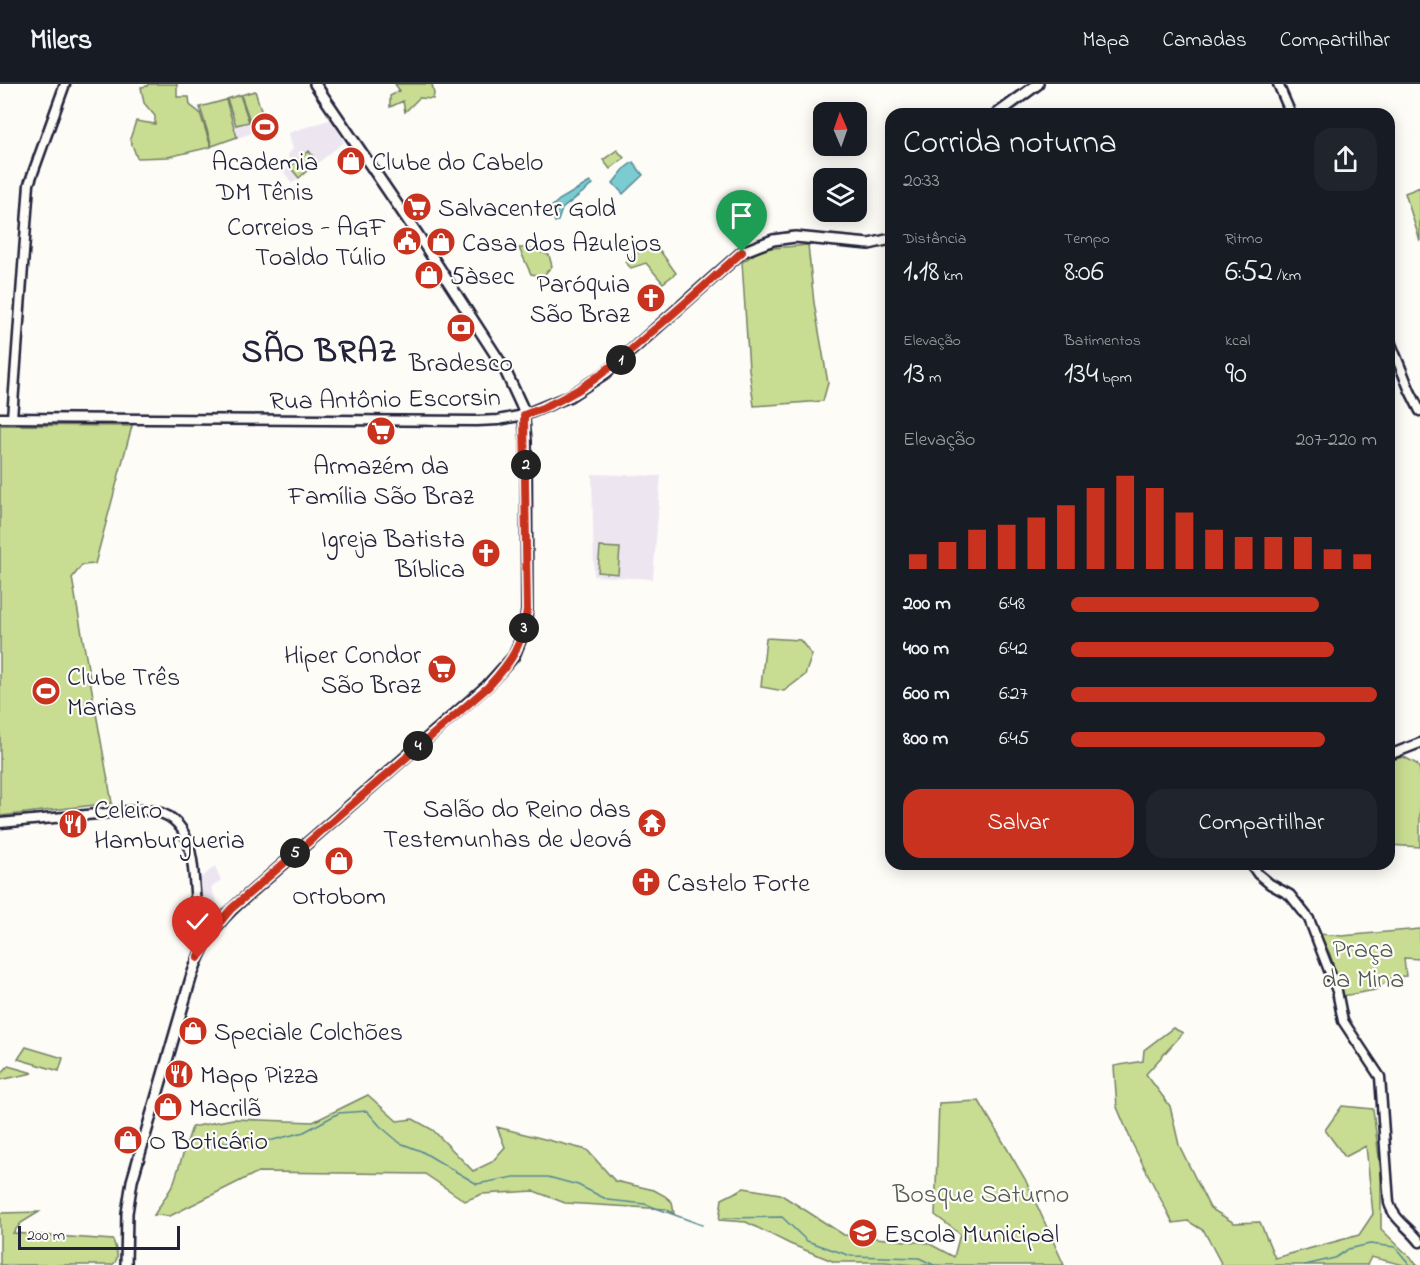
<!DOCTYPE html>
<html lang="pt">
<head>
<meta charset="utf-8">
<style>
	:root { --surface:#171b24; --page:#20242c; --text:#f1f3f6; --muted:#9ea1a6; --line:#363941; --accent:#c8321e }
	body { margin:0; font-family:"Indie Flower",sans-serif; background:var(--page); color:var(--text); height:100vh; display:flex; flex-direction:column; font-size:22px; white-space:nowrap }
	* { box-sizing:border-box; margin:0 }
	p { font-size:20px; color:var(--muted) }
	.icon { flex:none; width:33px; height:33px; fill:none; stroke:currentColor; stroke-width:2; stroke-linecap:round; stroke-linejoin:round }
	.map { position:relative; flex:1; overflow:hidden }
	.sheet { position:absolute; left:885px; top:24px; width:510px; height:762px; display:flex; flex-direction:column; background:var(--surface); border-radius:18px; box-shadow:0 3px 15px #0003 }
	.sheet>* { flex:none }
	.needle { width:39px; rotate:358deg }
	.controls { position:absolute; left:813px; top:18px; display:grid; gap:12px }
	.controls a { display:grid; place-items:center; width:54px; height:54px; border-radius:12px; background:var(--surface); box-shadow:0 3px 15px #0003; font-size:30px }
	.scale { position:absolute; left:18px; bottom:15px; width:162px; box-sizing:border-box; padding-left:6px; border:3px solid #22223b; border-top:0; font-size:16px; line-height:21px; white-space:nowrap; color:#22223b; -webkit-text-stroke:4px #fdfcf7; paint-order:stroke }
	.pin { position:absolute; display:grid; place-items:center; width:51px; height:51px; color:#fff; margin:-62px -26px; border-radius:50% 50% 50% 0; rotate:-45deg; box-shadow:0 0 6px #0007 }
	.pin .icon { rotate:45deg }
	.km { position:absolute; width:30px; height:30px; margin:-15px; border-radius:50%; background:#222; color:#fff; font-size:16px; line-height:30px; text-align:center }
	.round { display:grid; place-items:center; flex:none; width:63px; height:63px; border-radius:18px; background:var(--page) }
	.head { display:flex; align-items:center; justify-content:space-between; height:102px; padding:0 18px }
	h1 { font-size:33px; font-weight:600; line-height:45px }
	.figures { display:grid; grid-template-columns:repeat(3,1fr); gap:9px; height:102px; padding:6px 18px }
	.figures div { display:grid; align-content:center }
	.figures b { font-size:30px; font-weight:600 }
	.figures small { font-size:16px; font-weight:400 }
	.figures p { font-size:16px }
	.chart { height:168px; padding:12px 18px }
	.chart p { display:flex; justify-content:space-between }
	.chart svg { width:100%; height:108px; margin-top:6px; stroke:var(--accent); stroke-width:6 }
	.cta { display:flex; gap:12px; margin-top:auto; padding:12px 18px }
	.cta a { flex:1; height:69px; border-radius:18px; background:var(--accent); color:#fff; font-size:24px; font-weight:600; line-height:69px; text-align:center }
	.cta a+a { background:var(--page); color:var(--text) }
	ul { padding:0 18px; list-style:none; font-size:20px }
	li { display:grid; grid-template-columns:96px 72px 1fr; align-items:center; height:45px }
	li i { height:15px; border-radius:8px; background:var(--accent) }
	header { display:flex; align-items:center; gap:36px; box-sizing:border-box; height:84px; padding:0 30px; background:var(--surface); border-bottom:2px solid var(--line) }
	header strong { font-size:28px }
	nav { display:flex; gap:33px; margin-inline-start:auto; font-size:21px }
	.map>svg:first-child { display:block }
	.built { fill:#ede6f1 }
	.green { fill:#c8dd92; stroke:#758066; stroke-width:1.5 }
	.water { fill:#7accd0; stroke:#578894; stroke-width:1.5 }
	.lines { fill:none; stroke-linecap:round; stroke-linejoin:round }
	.stream { stroke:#578894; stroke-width:1.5 }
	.tertiary-casing { stroke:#22223b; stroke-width:13 }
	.secondary-casing { stroke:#22223b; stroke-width:14 }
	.tertiary { stroke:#fdfcf7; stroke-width:8 }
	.secondary { stroke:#fdfcf7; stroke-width:9 }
	.route-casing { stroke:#fff; stroke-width:12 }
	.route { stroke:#c8321e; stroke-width:8 }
	.labels { text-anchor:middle; stroke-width:4.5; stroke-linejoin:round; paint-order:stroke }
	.poi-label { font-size:26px; fill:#22223b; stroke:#fdfcf7; text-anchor:start }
	.street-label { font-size:26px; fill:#22223b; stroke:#fdfcf7 }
	.park-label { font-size:26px; fill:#545a55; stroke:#fdfcf7 }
	.district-label { font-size:32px; font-weight:bold; letter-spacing:1.5px; fill:#22223b; stroke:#fdfcf7 }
</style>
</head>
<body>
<header>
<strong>Milers</strong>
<nav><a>Mapa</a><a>Camadas</a><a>Compartilhar</a></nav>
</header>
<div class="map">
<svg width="1420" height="1181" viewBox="0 0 1420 1181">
	<rect width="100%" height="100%" fill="#fdfcf7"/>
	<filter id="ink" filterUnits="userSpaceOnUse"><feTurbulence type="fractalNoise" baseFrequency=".0167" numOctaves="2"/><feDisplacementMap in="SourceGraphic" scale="12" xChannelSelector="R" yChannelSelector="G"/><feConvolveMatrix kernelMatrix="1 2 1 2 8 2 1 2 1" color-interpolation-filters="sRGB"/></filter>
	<g filter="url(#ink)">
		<path class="built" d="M256 6 267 44 211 63 198 23Z
			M332 35 344 58 292 100 284 88 290 81 288 70 293 65 288 49Z
			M592 390 661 392 653 495 594 492Z
			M215 782 221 796 211 804 218 821 210 828H205L199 796Z"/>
		<path class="green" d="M148 0H177V13H189L190 21 200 29 211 63 168 73 137 74 130 55 136 37 155 40V32L144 19 141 3 147 2Z
			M395 0H432L434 10 433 15 419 14 405 28 403 17 390 23V12L400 7Z
			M255 7 263 33 250 37 241 11Z
			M240 11 249 38 236 41 227 15Z
			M226 16 237 53 212 62 200 23Z
			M617 66 624 74 610 85 603 76Z
			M309 67 317 78 299 94 290 83Z
			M1420 103V157L1405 109Z
			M653 157 676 189 663 199 646 179 631 184 625 178Z
			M808 161 814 219 828 299 823 317 754 322 749 285 742 178 762 165Z
			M519 164H528L549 171 552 182 543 192 531 190Z
			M0 341 132 342 95 480 82 481 72 494 112 719 0 732Z
			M600 463 620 464 618 490 598 488Z
			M766 554 800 556 812 571 805 591 784 607 761 603Z
			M1404 673 1417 680 1420 686V763L1389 761V676Z
			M1420 845V875L1404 874 1406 892 1393 893 1375 906 1343 912 1330 870 1320 850 1342 852Z
			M1173 944 1183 949 1146 990 1170 1022 1179 1061 1210 1124 1234 1139 1260 1138 1275 1174 1359 1151 1373 1130 1366 1062 1345 1073 1325 1046 1342 1022 1373 1025 1381 1090V1145L1418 1181H1404L1371 1173 1367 1181H1222L1204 1147 1188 1137 1173 1139 1133 1061 1117 1023 1114 982 1143 977 1144 966Z
			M26 963 63 974 59 987 18 975Z
			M8 982 33 989 0 996V991Z
			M368 1011 397 1037 413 1035 433 1046 473 1087 492 1078 505 1063 497 1043 587 1066 615 1097 654 1106 665 1112 672 1118 674 1130 666 1125 565 1119 534 1107 482 1110 465 1117 425 1090 258 1088 170 1132 154 1131 173 1101 192 1043 233 1035 313 1038Z
			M979 1017 1025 1095 1064 1181H915L884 1178H835L790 1160 746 1138 719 1136 722 1115 744 1104 780 1110 844 1151 928 1159 954 1173 960 1150 935 1131 939 1019Z
			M39 1128 21 1139 13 1149 113 1156C116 1165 121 1175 112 1181H0V1129Z"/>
		<path class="water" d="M633 78 643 91 623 110 613 99 625 84Z
			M590 98 593 100 562 125 558 137 555 138 549 125 559 116Z"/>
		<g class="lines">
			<path class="stream" d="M202 1059 273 1056 304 1048 339 1029 367 1027 380 1042 400 1059 421 1067 477 1100 514 1093H548L578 1101 608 1116 645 1120 702 1141
				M724 1134 782 1133 807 1157 851 1172 919 1174 934 1181
				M1305 1181 1335 1174 1348 1165 1370 1160 1395 1163 1410 1181"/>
			<g class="tertiary-casing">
				<path id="tertiary" d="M1278 0 1291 30
					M1389 255 1410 307 1420 327
					M0 334 477 337 498 336 524 331
					M12 334 29 100 65 0
					M1389 671 1420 659
					M0 739 140 726C196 725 192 779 196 820 197 834 196 844 208 854
					M1251 780 1258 790 1270 800 1290 811 1309 835 1337 907 1343 937 1380 993 1389 1119C1394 1136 1410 1144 1420 1158"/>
			</g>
			<g class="secondary-casing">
				<path id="secondary" d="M997 30 1038 0
					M524 331 570 312 607 288 742 168 773 156 795 153 869 160 891 155
					M126 1181 127 1129 132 1097 191 894C202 860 214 841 241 817L487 602 514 572 524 547 527 526 526 357 523 325 504 284 418 151 315 0"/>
			</g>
			<use href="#tertiary" class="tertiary"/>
			<use href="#secondary" class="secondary"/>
		</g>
	</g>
	<g class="lines" filter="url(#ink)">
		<g class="route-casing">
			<path id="route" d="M198 874 211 849 231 825 488 603C512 577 522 562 527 526L524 331C580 312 612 283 655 245 685 220 713 194 742 168"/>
		</g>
		<use href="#route" class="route"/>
	</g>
	<defs>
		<g id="stadium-disc" transform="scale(1.5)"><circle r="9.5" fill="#c8321e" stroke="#fdfcf7"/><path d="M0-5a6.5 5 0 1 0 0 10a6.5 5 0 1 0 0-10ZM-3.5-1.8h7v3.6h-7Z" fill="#fff"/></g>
		<g id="shop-disc" transform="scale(1.5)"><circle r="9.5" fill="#c8321e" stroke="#fdfcf7"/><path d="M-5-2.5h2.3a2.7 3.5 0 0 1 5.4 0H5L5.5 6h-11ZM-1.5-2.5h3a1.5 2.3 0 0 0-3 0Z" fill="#fff"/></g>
		<g id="supermarket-disc" transform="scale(1.5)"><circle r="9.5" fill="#c8321e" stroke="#fdfcf7"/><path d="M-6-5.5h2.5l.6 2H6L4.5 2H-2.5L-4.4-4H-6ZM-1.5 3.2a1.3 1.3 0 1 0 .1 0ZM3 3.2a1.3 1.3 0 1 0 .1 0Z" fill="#fff"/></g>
		<g id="civic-disc" transform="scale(1.5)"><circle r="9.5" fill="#c8321e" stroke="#fdfcf7"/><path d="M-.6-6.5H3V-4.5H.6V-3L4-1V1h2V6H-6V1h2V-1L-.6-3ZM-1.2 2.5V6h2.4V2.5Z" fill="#fff"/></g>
		<g id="church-disc" transform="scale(1.5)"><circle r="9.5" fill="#c8321e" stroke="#fdfcf7"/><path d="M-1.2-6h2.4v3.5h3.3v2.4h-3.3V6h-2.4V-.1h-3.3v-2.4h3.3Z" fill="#fff"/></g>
		<g id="bank-disc" transform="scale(1.5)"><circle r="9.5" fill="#c8321e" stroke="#fdfcf7"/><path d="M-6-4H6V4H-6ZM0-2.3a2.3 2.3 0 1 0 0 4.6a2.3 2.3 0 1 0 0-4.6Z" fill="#fff"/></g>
		<g id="temple-disc" transform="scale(1.5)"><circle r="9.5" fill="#c8321e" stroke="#fdfcf7"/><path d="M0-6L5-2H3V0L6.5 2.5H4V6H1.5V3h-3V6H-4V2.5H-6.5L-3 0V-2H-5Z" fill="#fff"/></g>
		<g id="restaurant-disc" transform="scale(1.5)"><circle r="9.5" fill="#c8321e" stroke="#fdfcf7"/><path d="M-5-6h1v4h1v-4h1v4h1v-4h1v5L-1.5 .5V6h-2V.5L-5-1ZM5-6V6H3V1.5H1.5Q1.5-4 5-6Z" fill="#fff"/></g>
		<g id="school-disc" transform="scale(1.5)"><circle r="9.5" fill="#c8321e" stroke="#fdfcf7"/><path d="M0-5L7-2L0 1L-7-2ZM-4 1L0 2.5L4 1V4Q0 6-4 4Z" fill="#fff"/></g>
	</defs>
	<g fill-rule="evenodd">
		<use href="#stadium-disc" x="265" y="43"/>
		<use href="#shop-disc" x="351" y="77"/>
		<use href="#supermarket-disc" x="417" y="123"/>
		<use href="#civic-disc" x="407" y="157"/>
		<use href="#shop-disc" x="441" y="158"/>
		<use href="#shop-disc" x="429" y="191"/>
		<use href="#church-disc" x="651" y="214"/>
		<use href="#bank-disc" x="461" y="244"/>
		<use href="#supermarket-disc" x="381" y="347"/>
		<use href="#church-disc" x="486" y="469"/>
		<use href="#supermarket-disc" x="442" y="585"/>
		<use href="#stadium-disc" x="46" y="607"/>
		<use href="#temple-disc" x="652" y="739"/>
		<use href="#restaurant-disc" x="73" y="740"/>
		<use href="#shop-disc" x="339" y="777"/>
		<use href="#church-disc" x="646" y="798"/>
		<use href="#shop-disc" x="193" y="947"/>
		<use href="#restaurant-disc" x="179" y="990"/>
		<use href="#shop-disc" x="168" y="1023"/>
		<use href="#shop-disc" x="128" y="1056"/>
		<use href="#school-disc" x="863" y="1149"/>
	</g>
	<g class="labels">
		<g class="poi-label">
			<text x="265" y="86" text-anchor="middle">Academia<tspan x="265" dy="30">DM Tênis</tspan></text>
			<text x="372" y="86">Clube do Cabelo</text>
			<text x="438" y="132">Salvacenter Gold</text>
			<text x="386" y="151" text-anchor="end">Correios - AGF<tspan x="386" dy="30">Toaldo Túlio</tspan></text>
			<text x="462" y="167">Casa dos Azulejos</text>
			<text x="450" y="200">5àsec</text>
			<text x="630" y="208" text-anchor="end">Paróquia<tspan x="630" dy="30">São Braz</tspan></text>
			<text x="461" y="287" text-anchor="middle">Bradesco</text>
			<text x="381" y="390" text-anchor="middle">Armazém da<tspan x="381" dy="30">Família São Braz</tspan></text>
			<text x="465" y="463" text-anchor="end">Igreja Batista<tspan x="465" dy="30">Bíblica</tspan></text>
			<text x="421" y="579" text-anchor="end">Hiper Condor<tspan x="421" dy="30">São Braz</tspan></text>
			<text x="67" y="601">Clube Três<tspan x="67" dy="30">Marias</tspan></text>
			<text x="631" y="733" text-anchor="end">Salão do Reino das<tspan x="631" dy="30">Testemunhas de Jeová</tspan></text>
			<text x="94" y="734">Celeiro<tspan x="94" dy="30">Hamburgueria</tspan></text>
			<text x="667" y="807">Castelo Forte</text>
			<text x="339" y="820" text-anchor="middle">Ortobom</text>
			<text x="214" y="956">Speciale Colchões</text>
			<text x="200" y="999">Mapp Pizza</text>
			<text x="189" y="1032">Macrilã</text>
			<text x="149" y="1065">O Boticário</text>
			<text x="884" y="1158">Escola Municipal</text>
		</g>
		<g class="street-label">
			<text transform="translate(385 314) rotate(-1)" y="9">Rua Antônio Escorsin</text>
		</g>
		<g class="park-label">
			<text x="1363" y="873">Praça<tspan x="1363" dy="30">da Mina</tspan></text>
			<text x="981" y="1118">Bosque Saturno</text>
		</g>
		<g class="district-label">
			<text x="320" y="277">SÃO BRAZ</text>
		</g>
	</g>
</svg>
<div class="controls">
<a><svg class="needle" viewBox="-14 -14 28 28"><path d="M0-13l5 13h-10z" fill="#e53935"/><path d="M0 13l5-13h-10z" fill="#9ea1a6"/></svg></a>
<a><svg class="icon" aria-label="layers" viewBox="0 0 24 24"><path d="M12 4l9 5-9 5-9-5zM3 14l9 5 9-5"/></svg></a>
</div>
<div class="scale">200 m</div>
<div class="pin" style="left:742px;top:168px;background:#1e9e55"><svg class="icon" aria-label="arrive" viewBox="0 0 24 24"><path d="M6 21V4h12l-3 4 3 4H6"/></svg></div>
<div class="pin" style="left:198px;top:874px;background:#d93025"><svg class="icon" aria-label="check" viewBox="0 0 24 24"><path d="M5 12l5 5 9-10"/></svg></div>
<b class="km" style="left:621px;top:276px">1</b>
<b class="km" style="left:526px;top:381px">2</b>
<b class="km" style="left:524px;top:544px">3</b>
<b class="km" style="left:418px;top:662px">4</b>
<b class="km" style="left:295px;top:769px">5</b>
<section class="sheet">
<div class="head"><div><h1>Corrida noturna</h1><p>20:33</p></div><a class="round"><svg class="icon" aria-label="share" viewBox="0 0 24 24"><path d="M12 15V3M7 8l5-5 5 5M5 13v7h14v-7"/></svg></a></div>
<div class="figures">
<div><p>Distância</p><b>1.18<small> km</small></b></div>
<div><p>Tempo</p><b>8:06</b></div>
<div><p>Ritmo</p><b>6:52<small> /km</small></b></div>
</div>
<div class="figures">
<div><p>Elevação</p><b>13<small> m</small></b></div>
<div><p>Batimentos</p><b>134<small> bpm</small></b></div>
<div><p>kcal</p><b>90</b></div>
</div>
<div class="chart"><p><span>Elevação</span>207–220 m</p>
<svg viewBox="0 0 160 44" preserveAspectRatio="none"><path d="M5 44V38M15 44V33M25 44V28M35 44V26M45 44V23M55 44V18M65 44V11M75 44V6M85 44V11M95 44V21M105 44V28M115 44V31M125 44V31M135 44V31M145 44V36M155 44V38"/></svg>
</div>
<ul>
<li><b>200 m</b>6:48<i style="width:81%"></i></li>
<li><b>400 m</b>6:42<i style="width:86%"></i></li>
<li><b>600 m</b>6:27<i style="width:100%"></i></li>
<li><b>800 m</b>6:45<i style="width:83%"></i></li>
</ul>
<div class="cta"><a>Salvar</a><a>Compartilhar</a></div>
</section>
</div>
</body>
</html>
